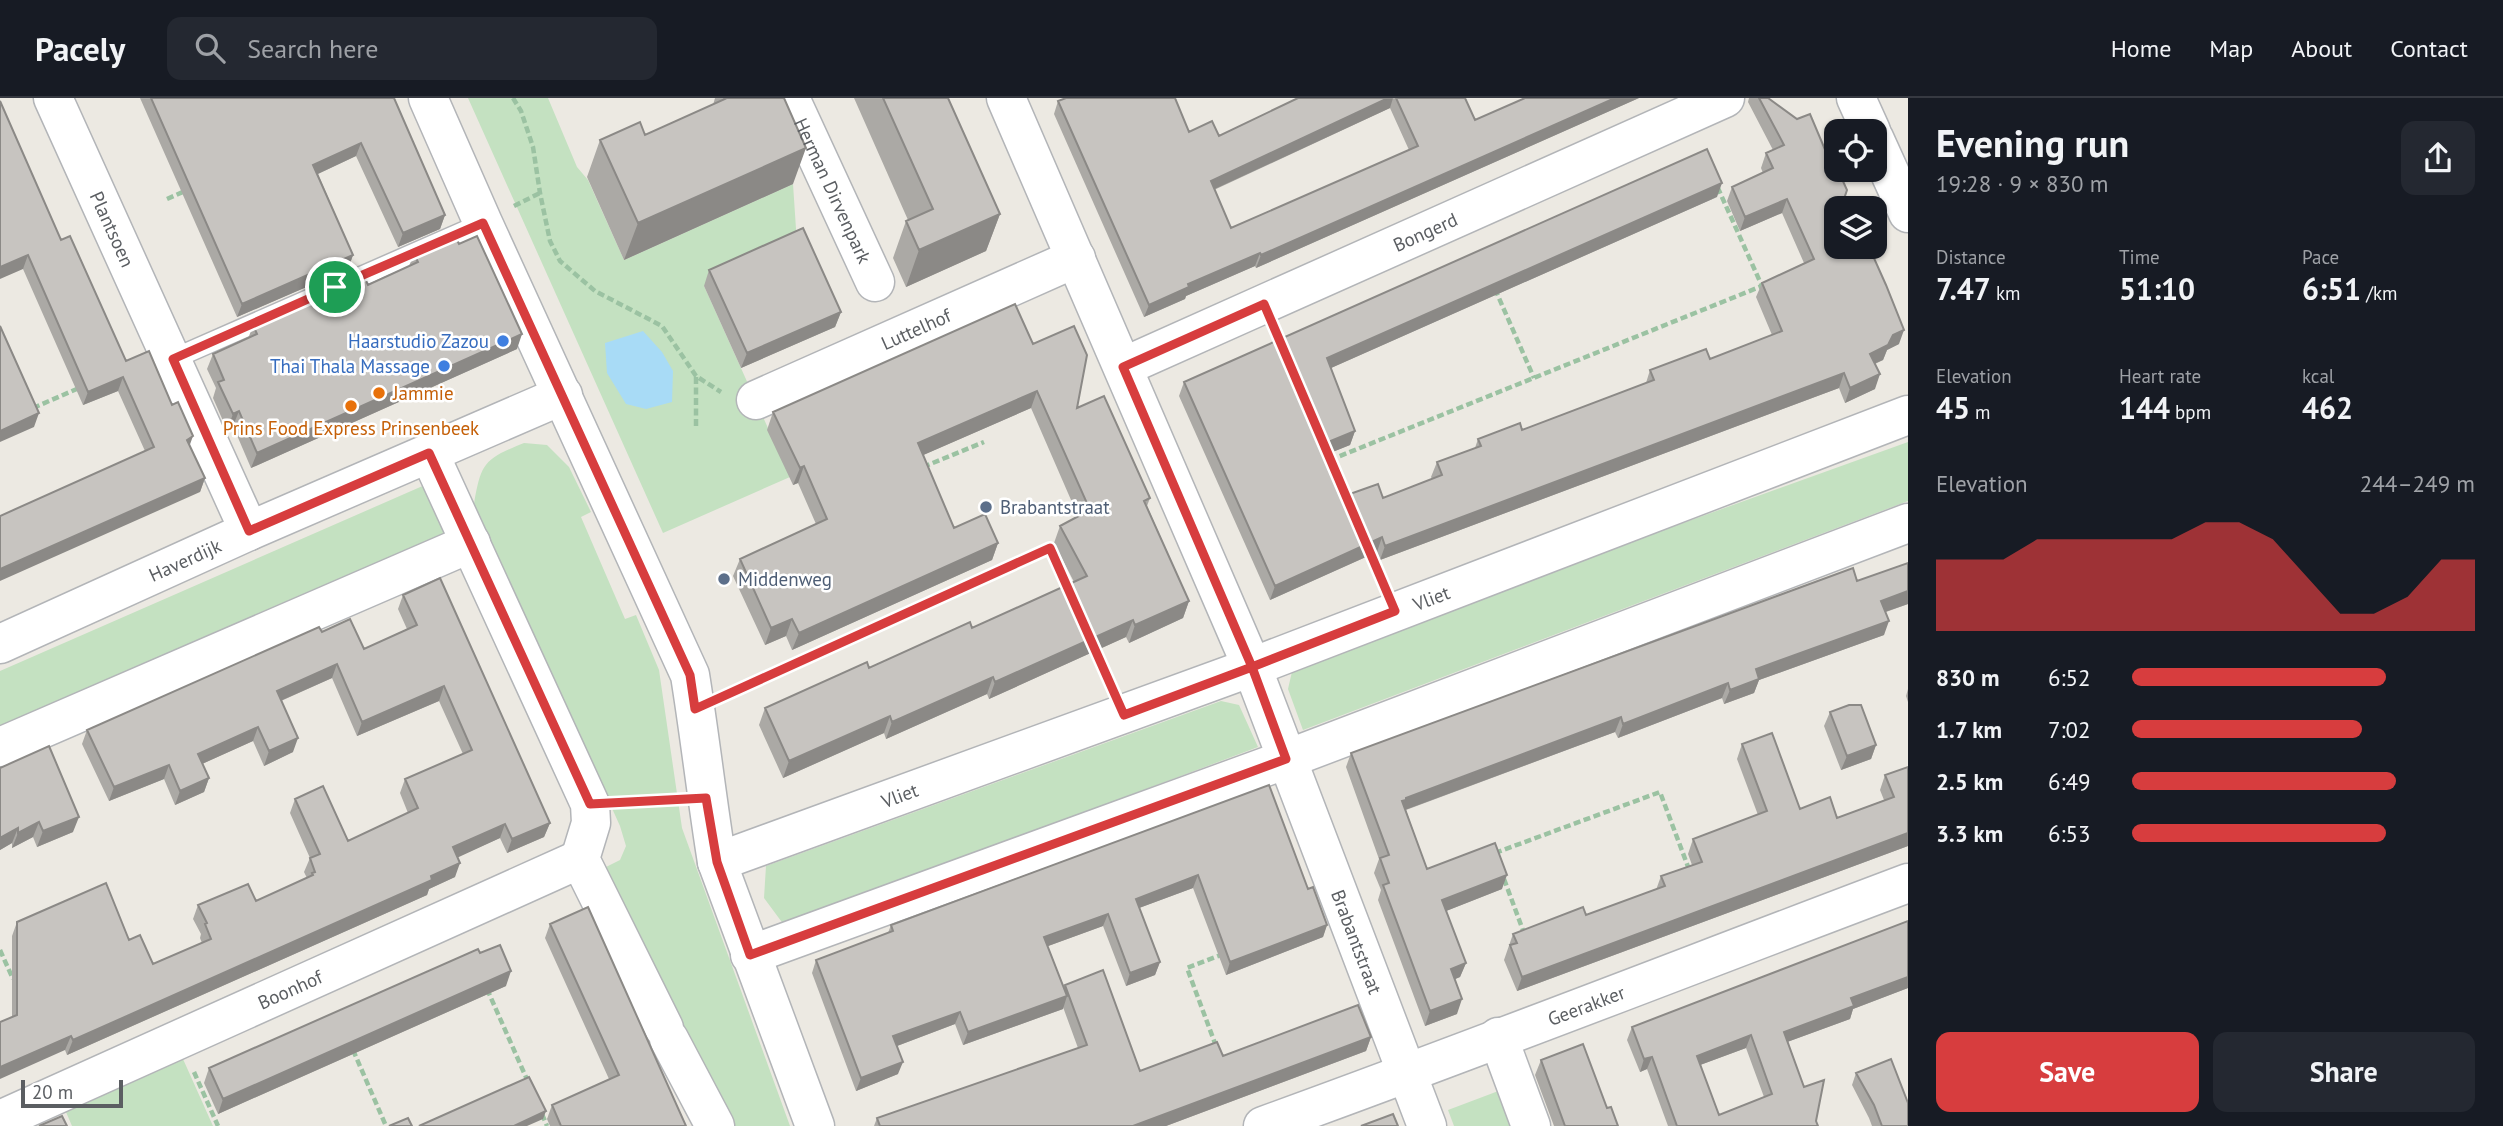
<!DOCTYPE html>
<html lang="en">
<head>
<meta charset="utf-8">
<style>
	:root { --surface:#171b24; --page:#242831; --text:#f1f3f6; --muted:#9ea1a6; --line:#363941; --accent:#d73d3e }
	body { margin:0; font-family:"PT Sans",sans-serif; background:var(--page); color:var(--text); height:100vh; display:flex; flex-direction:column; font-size:26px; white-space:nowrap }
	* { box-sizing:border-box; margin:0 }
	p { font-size:23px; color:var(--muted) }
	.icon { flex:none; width:38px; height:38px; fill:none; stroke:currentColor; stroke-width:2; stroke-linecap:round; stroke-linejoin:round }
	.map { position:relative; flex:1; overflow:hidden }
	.sheet { display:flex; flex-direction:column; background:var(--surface); width:595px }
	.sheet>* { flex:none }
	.buttons { position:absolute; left:1824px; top:21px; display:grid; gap:14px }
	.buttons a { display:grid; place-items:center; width:63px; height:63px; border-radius:14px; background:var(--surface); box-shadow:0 2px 5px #0004; font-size:35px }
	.scale { position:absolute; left:21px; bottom:18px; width:102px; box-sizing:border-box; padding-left:7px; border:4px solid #5b5e62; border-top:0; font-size:19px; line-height:24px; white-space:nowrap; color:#5b5e62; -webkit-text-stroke:5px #fff; paint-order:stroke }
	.pin { position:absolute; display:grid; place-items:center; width:60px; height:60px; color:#fff; margin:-30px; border:4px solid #fff; border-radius:50%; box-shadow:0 2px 7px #0007 }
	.round { display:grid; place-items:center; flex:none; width:74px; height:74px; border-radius:14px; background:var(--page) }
	.overview { display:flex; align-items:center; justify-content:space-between; height:119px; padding:0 28px }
	h1 { font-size:38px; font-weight:800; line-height:52px }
	.figures { display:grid; grid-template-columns:repeat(3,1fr); gap:10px; height:119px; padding:7px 28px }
	.figures div { display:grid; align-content:center }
	.figures b { font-size:30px; font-weight:800 }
	.figures small { font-size:19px; font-weight:400 }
	.figures p { font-size:19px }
	.chart { height:196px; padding:14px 28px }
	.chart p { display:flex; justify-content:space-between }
	.chart svg { width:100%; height:126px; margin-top:7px; fill:var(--accent); opacity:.7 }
	.button { display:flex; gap:14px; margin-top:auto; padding:14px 28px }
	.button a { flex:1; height:80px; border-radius:14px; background:var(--accent); color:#fff; font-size:28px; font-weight:800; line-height:80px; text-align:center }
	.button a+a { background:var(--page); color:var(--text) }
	ul { padding:0 28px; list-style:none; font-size:23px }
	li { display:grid; grid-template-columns:112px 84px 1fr; align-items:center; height:52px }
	li i { height:18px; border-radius:9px; background:var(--accent) }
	header { display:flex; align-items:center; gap:42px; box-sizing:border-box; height:98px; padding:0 35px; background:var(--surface); border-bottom:2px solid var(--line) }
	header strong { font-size:33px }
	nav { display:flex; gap:38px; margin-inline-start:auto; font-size:24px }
	.search { width:490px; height:63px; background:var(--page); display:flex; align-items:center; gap:18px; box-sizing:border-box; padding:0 24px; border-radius:14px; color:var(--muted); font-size:26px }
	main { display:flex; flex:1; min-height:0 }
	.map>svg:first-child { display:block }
	.green { fill:#c4e1c1 }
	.water { fill:#a8dbf6 }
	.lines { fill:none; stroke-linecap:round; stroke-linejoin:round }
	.service-casing { stroke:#b3b5b8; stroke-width:22 }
	.minor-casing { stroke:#b3b5b8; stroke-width:41 }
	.tertiary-casing { stroke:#b3b5b8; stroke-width:41 }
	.path { stroke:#9bc2a2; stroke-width:4.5; stroke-dasharray:7 3.5; stroke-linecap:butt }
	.service { stroke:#fff; stroke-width:19 }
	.minor { stroke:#fff; stroke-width:38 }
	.tertiary { stroke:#fff; stroke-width:38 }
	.wall { fill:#aba9a5; fill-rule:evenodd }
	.shaded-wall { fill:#8b8986 }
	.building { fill:#c7c4c0; stroke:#8b8986; stroke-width:2; fill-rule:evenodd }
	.route-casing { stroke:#fff; stroke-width:14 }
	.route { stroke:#d73d3e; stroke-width:9 }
	.shop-dot { fill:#3f7fe0; stroke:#fff; stroke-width:2.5 }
	.food-dot { fill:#e8710a; stroke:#fff; stroke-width:2.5 }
	.service-dot { fill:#5c6f8a; stroke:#fff; stroke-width:2.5 }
	.labels { text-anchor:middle; stroke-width:5; stroke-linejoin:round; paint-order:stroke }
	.street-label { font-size:19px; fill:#5b5e62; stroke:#fff }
	.shop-label { font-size:19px; fill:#366cbe; stroke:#fff; text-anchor:end }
	.food-label { font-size:19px; fill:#c56008; stroke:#fff; text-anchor:start }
	.service-label { font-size:19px; fill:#4e5e75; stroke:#fff; text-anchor:start }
</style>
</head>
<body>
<header>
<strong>Pacely</strong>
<div class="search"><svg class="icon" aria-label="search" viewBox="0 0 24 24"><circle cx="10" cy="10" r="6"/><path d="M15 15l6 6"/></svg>Search here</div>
<nav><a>Home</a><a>Map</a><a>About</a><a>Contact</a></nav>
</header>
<main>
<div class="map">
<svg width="1908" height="1028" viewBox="0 0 1908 1028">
	<rect width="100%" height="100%" fill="#ece9e2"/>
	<path class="green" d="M468 0H548L577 69 588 82 624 162 793 86 797 146 704 188 790 379 663 435Z
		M1908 344V403L1303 632 1288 591 1294 565Z
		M524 345 547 347 569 369 591 414 581 419 625 521 636 517 659 572 682 730 790 1028H723L602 771 620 762 626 748 620 728 474 406C481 365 484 361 524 345Z
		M434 383 456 433 0 639V573Z
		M1221 603 1239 607 1258 649 784 827 764 800 766 768Z
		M183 961 213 1028H72L66 1014Z
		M1501 992 1515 1028H1454L1448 1012Z"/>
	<path class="water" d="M643 233 662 254 673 273 672 304 646 311 626 306 607 275 605 245Z"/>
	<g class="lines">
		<g class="service-casing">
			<path id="service" d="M173 261 483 125"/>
		</g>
		<g class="minor-casing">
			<g id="minor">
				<path id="s1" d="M53 0 249 433"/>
				<path d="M428 0 483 125 690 577C700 639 707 702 717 764"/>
				<path id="s2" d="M790 0 875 184"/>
				<path id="s3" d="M1006 0 1252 569 1427 1028"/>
				<path d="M1856 0 1871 33"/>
				<path d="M1874 40 1908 115"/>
				<path id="s4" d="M1123 269 1725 0"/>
				<path id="s5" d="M756 302 1076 160"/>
				<path d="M429 355 590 706 591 725 580 761 664 930"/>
				<path id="s6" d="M0 546 249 433 563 297"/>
				<path d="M0 649 471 445"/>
				<path d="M750 857 1287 661 1908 425"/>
				<path d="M1498 939 1531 1028"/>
				<path d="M669 941 715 1028"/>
				<path id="s7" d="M0 1022 580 761"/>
				<path id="s8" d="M1263 1028C1479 950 1693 866 1908 785"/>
			</g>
		</g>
		<g class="tertiary-casing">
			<g id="tertiary">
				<path id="s9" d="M815 1028 717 764 1252 569 1908 317"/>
			</g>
		</g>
		<path class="path" d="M513 0 521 13 533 49 540 95 550 143 560 163 595 193 662 228 696 278 721 294
			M167 101 185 93
			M514 108 540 95
			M1495 191 1534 280
			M33 310 79 290
			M696 328V278
			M1330 362 1762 188 1717 88
			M923 369 984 344
			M1369 453 1381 480
			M1094 550 1109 583
			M728 596 1050 450 1068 491
			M626 704 673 701
			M1495 755 1660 694 1690 774
			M1504 781 1524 835
			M0 852 13 881
			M487 891 529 986
			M1216 948 1187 870 1221 857
			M353 952 386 1028
			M194 974 218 1028
			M542 1016 547 1028"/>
		<use href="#service" class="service"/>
		<use href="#minor" class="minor"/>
		<use href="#tertiary" class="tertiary"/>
	</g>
	<path class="wall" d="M140 0H394L445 117 440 131 398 149 356 58 318 76 353 157 348 171 237 219Z
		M715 0H784L793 86 624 162 587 79 600 42 645 37 713 7Z
		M854 0H948L1000 116 986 153 906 189 893 160 906 123 908 122Z
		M1298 0H1465L1475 22 1525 0H1639L1256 170 1255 168 1186 198 1185 201 1144 219 1054 16 1058 3 1189 34 1219 38ZM1390 10 1409 52 1231 130 1214 92Z
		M1749 0H1768L1845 98 1899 246 1887 252 1883 262 1875 266V291L1845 305 1839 290 1380 462 1377 454 1270 502 1179 298 1184 284 1717 99 1331 270 1355 333 1350 347 1332 354 1350 396 1383 400 1432 381 1431 379 1437 364 1475 350 1478 341 1522 332 1646 285 1650 272 1710 261 1772 237 1756 199 1762 185 1804 165 1782 115 1740 133 1727 103 1732 89 1763 75 1761 70 1766 55 1773 52 1748 4Z
		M0 3 61 142 126 263 190 348 205 380 200 394 145 353 118 293 83 307 23 171Z
		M459 146 517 251 251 370 233 328 227 332 213 300 216 290 207 271 213 256 248 241 253 227 368 187 409 168 414 156Z
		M709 172 841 214 835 229 741 270 704 188Z
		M1033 246 1077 310 1150 400 1147 408 1189 503 1183 520 1129 545 1126 539 989 601 987 596 886 641 884 635 783 680 759 627 765 610 972 530 1074 484 1054 445 1060 428 1078 418 1031 310 923 357 954 430 998 445 992 462 792 552 786 538 765 547 733 478 740 461 816 426 798 385 793 387 767 332 773 314Z
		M1908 465V506L1886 514 1884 537 1759 582 1754 595 1724 606 1722 600 1618 640 1615 634 1406 712 1427 771 1502 791 1446 813 1466 865 1460 879 1455 881 1457 916 1425 928 1378 802 1381 792 1374 775 1379 761 1346 669 1351 655 1857 483Z
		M403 497 550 725 544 739 507 755 500 740 457 759 455 779 429 791 427 797 67 957 65 952 12 919V838L17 824 129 842 153 866 202 845 200 840 201 836 193 821 198 807 256 803 307 780 304 774 310 760 290 715 295 701 348 743 408 715 400 695 405 681 463 656 439 603 357 638 332 580 281 603 293 654 264 668 253 643 202 666 209 680 204 694 175 707 164 681 109 703 82 646 87 632 322 534 364 551 407 531 398 511Z
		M1908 591V604L1906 598Z
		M1830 614 1876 647 1871 661 1841 672 1824 628Z
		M1742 646 1800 711 1837 720 1884 702 1880 692 1885 677 1908 669V748L1517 893 1504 862 1513 836 1586 817 1656 792 1661 778 1692 767 1688 756 1693 741 1758 717 1737 661Z
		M0 670 73 734 37 749 33 739 12 750V745L0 752Z
		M1269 687 1308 791 1327 827 1323 839 1226 877 1193 790 1139 810 1160 864 1155 877 1126 888 1103 828 1048 848 1064 890 1065 887 1140 973 1223 958 1371 939 1366 953 1166 1028H874L877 1020 1078 950 1063 909V911L963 947 955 926 897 948 898 976 856 993 812 875 816 862 888 835 891 827Z
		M1908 823V890L1853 911 1850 921 1787 944 1818 1028H1668L1647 971 1640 974 1627 942 1632 929ZM1746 950 1764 999 1719 1017 1700 967Z
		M550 826 686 1028H550L547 1021 552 1007 609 981 545 840Z
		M480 855 506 888 218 1016 204 985 209 970Z
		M1541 962 1607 1010 1618 1028H1554L1535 977Z
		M1856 975 1908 1028H1872L1869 1020 1852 987Z"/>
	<path class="shaded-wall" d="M1388 0H1393L1390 10 1206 95 1211 83Z
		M1615 0H1639L1256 170 1261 157Z
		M361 45 356 58 309 80 313 67Z
		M806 50 793 86 624 162 638 125Z
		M1722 85 1717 99 1322 274 1327 260Z
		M1787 101 1782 115 1740 133 1745 119Z
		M1000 116 986 153 906 189 919 152Z
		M445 117 440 131 398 149 403 135Z
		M1260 155 1255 168 1186 198 1185 201 1144 219 1149 207 1188 186Z
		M28 157 23 171 0 181V169Z
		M353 157 348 171 237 219 242 206Z
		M841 214 835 229 741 270 747 255Z
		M1904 232 1899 246 1887 252 1883 262 1864 270 1870 256 1893 237Z
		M522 236 517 251 251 370 257 355Z
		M1844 275 1839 290 1380 462 1385 448Z
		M1880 276 1875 291 1845 305 1850 290Z
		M123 279 118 293 83 307 88 294Z
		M1037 293 1031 310 912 362 918 345Z
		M239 313 233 328 227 332 233 316Z
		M39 315 34 329 0 344V333Z
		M1355 333 1350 347 1323 358 1328 344Z
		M193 338 188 352 187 342Z
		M804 368 798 385 793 387 800 370Z
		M205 380 200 394 0 483V471Z
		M1382 439 1377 454 1270 502 1275 488Z
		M998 445 992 462 792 552 799 535Z
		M1908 493V506L1876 517 1881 503Z
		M1189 503 1183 520 1129 545 1135 527Z
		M792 521 786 538 765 547 771 530Z
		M1133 522 1126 539 989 601 995 584Z
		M1889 523 1884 537 1759 582 1754 595 1724 606 1730 592 1756 571Z
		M337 566 332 580 271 607 277 593Z
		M993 579 987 596 886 641 892 624Z
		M1728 585 1722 600 1618 640 1623 626Z
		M444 588 439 603 357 638 362 624Z
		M890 618 884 635 783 680 789 663Z
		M1621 619 1615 634 1402 713V703L1406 700Z
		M258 629 253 643 193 670 198 656Z
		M298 640 293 654 264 668 269 653Z
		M1876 647 1871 661 1841 672 1847 658Z
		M169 667 164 681 109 703 114 689Z
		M209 680 204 694 175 707 180 693Z
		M79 719 73 734 37 749 43 733Z
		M39 724 33 739 12 750 18 735Z
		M550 725 544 739 507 755 512 741Z
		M505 726 500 740 448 764 453 749Z
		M18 730 12 745 0 752V740Z
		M1908 735V748L1517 893 1522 879Z
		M460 765 455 779 429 791 427 797 67 957 73 942Z
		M1198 777 1193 790 1131 813 1136 801Z
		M1507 777 1502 791 1436 817 1442 802Z
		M1108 816 1103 828 1040 851 1044 839Z
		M1327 827 1323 839 1226 877 1230 864Z
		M1160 864 1155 877 1126 888 1130 875Z
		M1466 865 1460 879 1446 885 1451 871Z
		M511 873 506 888 218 1016 223 1001Z
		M1908 879V890L1853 911 1850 921 1779 947 1784 934 1851 900Z
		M1067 898 1063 911 963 947 968 934Z
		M1462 901 1457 916 1425 928 1430 913Z
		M960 914 955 926 889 951 893 938Z
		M1751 937 1746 950 1692 970 1697 958Z
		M71 938 65 952 0 981V969Z
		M1371 939 1366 953 1166 1028H1133Z
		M1652 959 1647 971 1640 974 1644 961Z
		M903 964 898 976 856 993 861 980Z
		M546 1013 543 1021 527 1028H514Z"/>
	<path class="building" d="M151 0H394L445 117 403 135 361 45 313 67 353 157 242 206Z
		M724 0H784L806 50 638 125 600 42 640 24 645 37 725 1Z
		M883 0H948L1000 116 919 152 906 123 933 111Z
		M1066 0H1175L1189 34 1212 23 1219 38 1298 0H1388L1211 83 1231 130 1418 48 1396 0H1465L1475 22 1525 0H1615L1261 157 1260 155 1188 186 1189 189 1149 207 1058 3Z
		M1759 0H1768L1797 21 1810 16 1837 80 1842 81 1847 92 1845 98 1851 110H1836V149H1869L1886 187 1904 232 1893 237 1888 247 1870 256 1880 276 1850 290 1844 275 1385 448 1382 439 1275 488 1184 284 1707 51 1722 85 1327 260 1355 333 1328 344 1350 396 1378 386 1383 400 1442 377 1437 364 1481 348 1478 341 1520 325 1522 332 1654 282 1650 272 1706 251 1710 261 1782 233 1762 185 1814 161 1787 101 1745 119 1732 89 1773 70 1766 55 1784 47Z
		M0 3 61 142 70 138 126 263 149 253 172 307 178 304 193 338 187 342 205 380 0 471V418L154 349 123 279 88 294 28 157 0 169Z
		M803 130 841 214 747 255 709 172Z
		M455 138 459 146 477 138 522 236 257 355 239 313 233 316 218 284 224 282 213 256 257 236 253 227 364 178 368 187 418 164 414 156Z
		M1015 206 1033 246 1074 228 1087 257 1077 310 1104 298 1150 400 1144 403 1189 503 1135 527 1133 522 995 584 993 579 892 624 890 618 789 663 765 610 867 564 869 570 970 524 972 530 1087 478 1060 428 1090 412 1037 293 918 345 954 430 985 416 998 445 799 535 792 521 771 530 740 461 827 421 804 368 800 370 773 314Z
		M0 228 39 315 0 333Z
		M1908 465V493L1881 503 1889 523 1756 571 1759 581 1730 592 1728 585 1623 626 1621 619 1406 700V702L1402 703 1427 771 1495 745 1507 777 1442 802 1466 865 1451 871 1462 901 1430 913 1383 787 1389 785 1380 760 1389 757 1351 655 1853 470 1857 483Z
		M440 480 550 725 512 741 505 726 453 749 460 765 431 778 432 782 73 942 71 938 0 969V924L17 917V824L106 785 129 842 140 837 153 866 211 841 205 826 207 825 198 807 248 786 256 803 313 777 312 775 315 774 310 760 320 756 295 701 323 688 348 743 418 710 405 681 472 652 444 588 362 624 337 566 277 593 298 640 269 653 258 629 198 656 209 680 180 693 169 667 114 689 87 632 319 529 322 534 350 521 364 551 417 527 403 497Z
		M1849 607H1861L1876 647 1847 658 1830 614Z
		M1772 635 1800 711 1830 699 1837 720 1894 699 1885 677 1908 669V735L1522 879 1510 847 1517 845 1513 836 1583 809 1586 817 1665 788 1661 778 1702 764 1693 741 1767 713 1742 646Z
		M49 648 79 719 43 733 39 724 18 735V730L0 740V670Z
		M1269 687 1308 791 1313 789 1327 827 1230 864 1198 777 1136 801 1160 864 1130 875 1108 816 1044 839 1067 898 968 934 960 914 893 938 903 964 861 980 816 862 893 833 891 827Z
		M588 809 686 1028H561L552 1007 619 977 550 826Z
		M1908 823V879L1851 900 1854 908 1784 934 1804 989 1824 982 1816 1023 1818 1028H1677L1652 959 1644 961 1632 929ZM1751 937 1772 996 1719 1017 1697 958Z
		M500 847 511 873 223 1001 209 970 478 851 480 855Z
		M1103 872 1140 973 1217 944 1223 958 1358 907 1371 939 1133 1028H880L877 1020 1087 947 1065 887Z
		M1583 946 1607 1010 1611 1009 1618 1028H1565L1541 962Z
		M1891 961 1908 1005V1028H1882L1874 1007 1856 975Z
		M529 979 546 1013 514 1028H419Z
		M1393 1016 1398 1028H1361Z
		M62 1018 67 1028H39Z
		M408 1020 412 1028H389Z"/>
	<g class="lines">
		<g class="route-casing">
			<path id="route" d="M335 189 173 261 249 433 429 355 590 706 706 700 717 764 750 857 1286 661 1252 569 1395 513 1264 206 1123 269 1252 569 1124 617 1050 450 695 611 690 577 483 125 335 189"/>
		</g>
		<use href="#route" class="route"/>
	</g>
	<g class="shop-dot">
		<circle cx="503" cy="243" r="7"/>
		<circle cx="444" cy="268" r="7"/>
	</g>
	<g class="food-dot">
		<circle cx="379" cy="295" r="7"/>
		<circle cx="351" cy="308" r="7"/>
	</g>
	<g class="service-dot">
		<circle cx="986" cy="409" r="7"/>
		<circle cx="724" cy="481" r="7"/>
	</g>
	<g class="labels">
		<g class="street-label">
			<text dy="7" stroke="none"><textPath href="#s2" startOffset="102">Herman Dirvenpark</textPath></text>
			<text dy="7" stroke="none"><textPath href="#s1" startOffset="144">Plantsoen</textPath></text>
			<text dy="7" stroke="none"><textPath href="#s4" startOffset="331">Bongerd</textPath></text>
			<text dy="7" stroke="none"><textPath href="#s5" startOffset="175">Luttelhof</textPath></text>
			<text dy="7" stroke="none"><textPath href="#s6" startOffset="203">Haverdijk</textPath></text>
			<text dy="7" stroke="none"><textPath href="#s9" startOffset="1043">Vliet</textPath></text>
			<text dy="7" stroke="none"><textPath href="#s9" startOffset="476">Vliet</textPath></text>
			<text dy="7" stroke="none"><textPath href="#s3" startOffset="914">Brabantstraat</textPath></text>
			<text dy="7" stroke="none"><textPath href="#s7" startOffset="318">Boonhof</textPath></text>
			<text dy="7" stroke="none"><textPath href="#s8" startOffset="345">Geerakker</textPath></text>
		</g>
		<g class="shop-label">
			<text x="489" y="250">Haarstudio Zazou</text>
			<text x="430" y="275">Thai Thala Massage</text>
		</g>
		<g class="food-label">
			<text x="393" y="302">Jammie</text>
			<text x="351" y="337" text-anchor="middle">Prins Food Express Prinsenbeek</text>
		</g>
		<g class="service-label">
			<text x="1000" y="416">Brabantstraat</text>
			<text x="738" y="488">Middenweg</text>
		</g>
	</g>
</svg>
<div class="buttons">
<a><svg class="icon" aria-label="locate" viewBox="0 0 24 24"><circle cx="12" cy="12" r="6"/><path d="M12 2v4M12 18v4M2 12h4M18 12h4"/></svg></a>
<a><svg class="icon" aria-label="layers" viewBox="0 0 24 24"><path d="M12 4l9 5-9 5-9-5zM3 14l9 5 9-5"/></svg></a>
</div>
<div class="scale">20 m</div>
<div class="pin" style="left:335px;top:189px;background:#1e9e55"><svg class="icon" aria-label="arrive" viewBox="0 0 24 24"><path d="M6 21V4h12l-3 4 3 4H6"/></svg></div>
</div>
<section class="sheet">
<div class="overview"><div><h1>Evening run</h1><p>19:28 · 9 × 830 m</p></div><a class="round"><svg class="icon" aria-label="share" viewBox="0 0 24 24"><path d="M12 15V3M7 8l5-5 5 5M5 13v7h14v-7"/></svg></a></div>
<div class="figures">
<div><p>Distance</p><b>7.47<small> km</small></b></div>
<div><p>Time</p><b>51:10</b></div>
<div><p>Pace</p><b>6:51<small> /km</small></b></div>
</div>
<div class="figures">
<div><p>Elevation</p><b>45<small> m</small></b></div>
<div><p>Heart rate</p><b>144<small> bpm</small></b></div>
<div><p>kcal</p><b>462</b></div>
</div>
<div class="chart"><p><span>Elevation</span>244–249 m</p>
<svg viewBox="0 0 160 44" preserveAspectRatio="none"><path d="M0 44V19L10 19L20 19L30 12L40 12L50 12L60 12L70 12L80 6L90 6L100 12L110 25L120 38L130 38L140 32L150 19L160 19V44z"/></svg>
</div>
<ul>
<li><b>830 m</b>6:52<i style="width:74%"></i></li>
<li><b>1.7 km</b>7:02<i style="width:67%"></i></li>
<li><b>2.5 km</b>6:49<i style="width:77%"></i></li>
<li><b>3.3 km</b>6:53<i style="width:74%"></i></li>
</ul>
<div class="button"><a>Save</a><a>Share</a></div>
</section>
</main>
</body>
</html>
